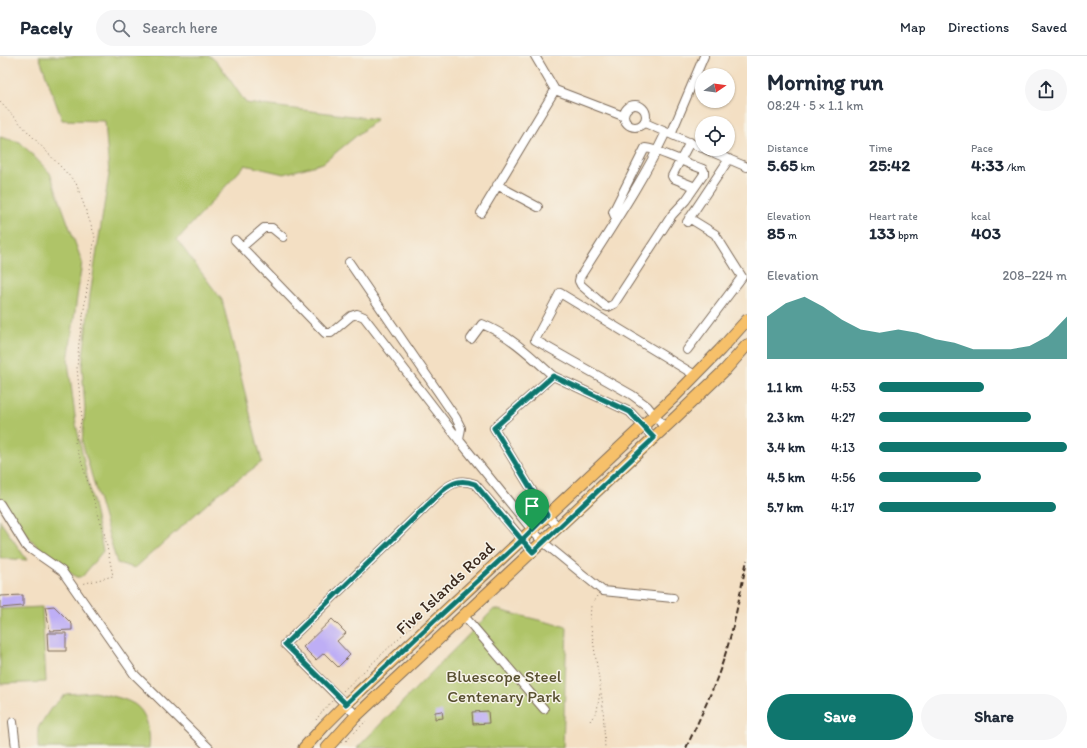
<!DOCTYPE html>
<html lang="en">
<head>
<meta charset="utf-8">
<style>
	:root { --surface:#fff; --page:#f6f6f7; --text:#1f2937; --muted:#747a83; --line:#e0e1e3; --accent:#0f766e }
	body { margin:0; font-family:Itim,sans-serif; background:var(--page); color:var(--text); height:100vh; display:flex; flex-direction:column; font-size:15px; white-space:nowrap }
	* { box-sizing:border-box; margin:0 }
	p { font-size:13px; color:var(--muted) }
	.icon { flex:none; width:22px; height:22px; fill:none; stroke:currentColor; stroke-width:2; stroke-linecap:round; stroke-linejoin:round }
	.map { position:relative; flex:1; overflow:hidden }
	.side { display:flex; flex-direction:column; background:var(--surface); width:340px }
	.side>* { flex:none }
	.needle { width:26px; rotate:77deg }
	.controls { position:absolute; left:695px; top:12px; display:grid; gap:8px }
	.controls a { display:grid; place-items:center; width:40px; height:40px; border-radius:50%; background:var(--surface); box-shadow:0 1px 3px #0004; font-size:20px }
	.pin { position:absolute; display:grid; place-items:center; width:34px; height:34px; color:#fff; margin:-41px -17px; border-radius:50% 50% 50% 0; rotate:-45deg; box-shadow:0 0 4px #0007 }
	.pin .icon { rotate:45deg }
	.round { display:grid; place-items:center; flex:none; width:42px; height:42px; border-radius:21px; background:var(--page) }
	.summary { display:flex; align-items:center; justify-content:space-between; height:68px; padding:0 20px }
	h1 { font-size:22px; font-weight:700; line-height:30px }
	.stats { display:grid; grid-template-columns:repeat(3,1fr); gap:6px; height:68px; padding:4px 20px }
	.stats div { display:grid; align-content:center }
	.stats b { font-size:17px; font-weight:700 }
	.stats small { font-size:11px; font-weight:400 }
	.stats p { font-size:11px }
	.chart { height:112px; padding:8px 20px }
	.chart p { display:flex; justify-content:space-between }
	.chart svg { width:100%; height:72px; margin-top:4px; fill:var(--accent); opacity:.7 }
	.button { display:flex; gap:8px; margin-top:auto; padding:8px 20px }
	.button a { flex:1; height:46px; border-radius:24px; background:var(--accent); color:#fff; font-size:16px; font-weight:700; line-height:46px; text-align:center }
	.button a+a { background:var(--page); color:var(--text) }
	ul { padding:0 20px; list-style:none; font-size:13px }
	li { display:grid; grid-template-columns:64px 48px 1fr; align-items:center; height:30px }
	li i { height:10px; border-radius:5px; background:var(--accent) }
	header { display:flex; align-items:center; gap:24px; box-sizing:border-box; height:56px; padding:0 20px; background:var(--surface); border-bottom:1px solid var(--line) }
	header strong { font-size:19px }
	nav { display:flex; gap:22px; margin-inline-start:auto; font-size:14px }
	.search { width:280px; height:36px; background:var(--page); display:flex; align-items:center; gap:10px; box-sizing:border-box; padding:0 14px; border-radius:22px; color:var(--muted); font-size:15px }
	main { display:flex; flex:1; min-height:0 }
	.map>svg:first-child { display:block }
	.green { fill:#afc468; stroke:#757743 }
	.building { fill:#beaef5 }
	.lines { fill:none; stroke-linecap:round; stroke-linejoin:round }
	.minor-casing { stroke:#7b6958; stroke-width:10 }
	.major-casing { stroke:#7b6958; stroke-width:13 }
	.path { stroke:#7b6958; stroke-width:1; stroke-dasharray:1 3; stroke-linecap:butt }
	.minor { stroke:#fff; stroke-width:8 }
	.major { stroke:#f6c06b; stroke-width:11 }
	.rail { stroke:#3b2a1e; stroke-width:2; stroke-dasharray:6 3; stroke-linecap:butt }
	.route-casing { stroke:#fff; stroke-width:8 }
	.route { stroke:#0f766e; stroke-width:5 }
	.labels { text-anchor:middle; stroke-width:3; stroke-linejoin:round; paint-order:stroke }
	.street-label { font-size:17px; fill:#3b2a1e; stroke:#f7f3e8 }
	.park-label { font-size:17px; fill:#585030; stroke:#f7f3e8 }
</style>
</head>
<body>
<header>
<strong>Pacely</strong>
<div class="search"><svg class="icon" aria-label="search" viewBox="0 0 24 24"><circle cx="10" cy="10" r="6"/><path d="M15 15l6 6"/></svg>Search here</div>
<nav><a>Map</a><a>Directions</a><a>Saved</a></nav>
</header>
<main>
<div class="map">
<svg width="747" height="692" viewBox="0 0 747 692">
	<rect width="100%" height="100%" fill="#f7f3e8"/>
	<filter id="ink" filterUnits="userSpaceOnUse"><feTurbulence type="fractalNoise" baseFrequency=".025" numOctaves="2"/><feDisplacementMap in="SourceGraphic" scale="8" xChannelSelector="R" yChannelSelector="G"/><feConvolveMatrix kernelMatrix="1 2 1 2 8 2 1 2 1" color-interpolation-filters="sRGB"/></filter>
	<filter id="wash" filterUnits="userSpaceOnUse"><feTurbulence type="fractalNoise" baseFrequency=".012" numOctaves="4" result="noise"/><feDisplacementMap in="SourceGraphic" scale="16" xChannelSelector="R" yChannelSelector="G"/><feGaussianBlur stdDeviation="0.9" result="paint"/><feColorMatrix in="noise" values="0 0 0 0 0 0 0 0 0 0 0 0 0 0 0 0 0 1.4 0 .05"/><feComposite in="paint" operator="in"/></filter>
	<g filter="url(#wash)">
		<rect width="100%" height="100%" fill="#f3dfc3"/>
		<path class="green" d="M39 0H210L219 8 246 47 377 63 323 107 284 118 245 109 177 184 222 244 262 406 218 438 135 512 117 507 82 386 85 353 82 311 90 239 109 118 105 65 62 64Z
			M0 81 20 86 50 117 82 206 68 305 76 368 103 495 82 521H76L41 494 20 472 0 441Z
			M0 464 2 468 27 504 0 502Z
			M42 551 46 626 0 628V553Z
			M494 553 567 571 563 692H357Z
			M94 636C106 639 129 642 138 651 148 660 151 680 149 692H38V672L51 652 66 638Z"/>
		<g id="blocks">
			<path class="building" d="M23 539V550L0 552V540Z
				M54 550 72 568V574L50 575 45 551Z
				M332 563 346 577 337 585 350 599 338 611 324 597 316 604 303 591Z
				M47 577H66V595H48Z
				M442 655 443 662 435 663V656Z
				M488 655 489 667 473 668 472 656Z"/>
		</g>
	</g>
	<g filter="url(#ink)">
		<use href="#blocks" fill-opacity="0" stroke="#7b6958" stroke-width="1"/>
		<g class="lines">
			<g class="minor-casing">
				<path id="minor" d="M535 0 555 34
					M624 60a11 11 0 1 1 22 0a11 11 0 1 1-22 0Z
					M645 67 702 92
					M671 78 704 0
					M690 86 672 120 673 122 695 131
					M705 93 747 111
					M497 129 538 151
					M481 157 555 34 623 60
					M616 163 613 156 645 92C655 92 690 109 703 113L704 115V118L686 144 672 159 614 248 608 251 605 250 581 229 579 225 580 221C609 175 643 125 666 76
					M687 166 729 103
					M235 184 325 277H331L351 260 357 258 364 261 459 384 532 474 543 486 603 535 673 542
					M242 191 264 172H272L283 181
					M349 206 456 362 461 372 459 384
					M471 283 482 268C511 280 530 299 553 320
					M687 294 742 221 715 178 689 162
					M665 372 647 350 632 339 535 284 560 237 695 319
					M0 448 26 490 62 515 134 618 209 692
					M559 472 547 459 494 372 553 320 630 356 654 382
					M464 560 544 653
					M357 660 285 588 442 435C453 426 461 423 475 428L533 496
					M13 666 16 692"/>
			</g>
			<g class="major-casing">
				<path id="major" d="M304 692 325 669 346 648 675 340 720 294 747 264
					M327 692 354 662 677 360 725 314 747 289"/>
			</g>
			<path class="path" d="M0 46 76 127 95 180 79 286 77 312 82 362 75 386 104 476 113 520 82 528
				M597 540 591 550 590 564 603 650 605 692
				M343 635 419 563 421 565
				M316 664 321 657 332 645
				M590 665 597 655 600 636
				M346 685 368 663"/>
			<use href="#minor" class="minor"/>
			<use href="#major" class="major"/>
			<path class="rail" d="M686 692C700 662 715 631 725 599 735 568 740 536 747 504"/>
		</g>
	</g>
	<g class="lines" filter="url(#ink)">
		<g class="route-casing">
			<path id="route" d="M532 474 522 484C463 538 404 593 346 648L285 588 442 435C453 426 461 423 475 428L522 484 533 496 654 382 630 356 553 320 494 372 547 459 532 474"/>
		</g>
		<use href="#route" class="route"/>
	</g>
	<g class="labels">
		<g class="street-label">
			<text transform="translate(445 532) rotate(-43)" y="6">Five Islands Road</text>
		</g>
		<g class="park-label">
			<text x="504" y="626">Bluescope Steel<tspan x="504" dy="20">Centenary Park</tspan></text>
		</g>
	</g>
</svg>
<div class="controls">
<a><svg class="needle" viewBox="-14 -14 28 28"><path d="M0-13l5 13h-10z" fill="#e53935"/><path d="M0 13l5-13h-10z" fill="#747a83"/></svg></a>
<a><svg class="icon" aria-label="locate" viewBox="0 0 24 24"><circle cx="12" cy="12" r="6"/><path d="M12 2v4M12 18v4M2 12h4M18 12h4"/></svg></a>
</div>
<div class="pin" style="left:532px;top:474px;background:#1e9e55"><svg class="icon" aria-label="arrive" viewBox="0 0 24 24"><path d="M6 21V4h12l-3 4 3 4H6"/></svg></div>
</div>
<section class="side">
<div class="summary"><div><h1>Morning run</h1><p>08:24 · 5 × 1.1 km</p></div><a class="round"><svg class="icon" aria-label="share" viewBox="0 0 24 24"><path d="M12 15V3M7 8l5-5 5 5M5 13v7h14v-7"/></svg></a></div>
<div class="stats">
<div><p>Distance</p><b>5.65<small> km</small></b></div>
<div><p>Time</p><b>25:42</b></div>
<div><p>Pace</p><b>4:33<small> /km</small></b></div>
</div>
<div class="stats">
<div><p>Elevation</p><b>85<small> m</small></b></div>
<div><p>Heart rate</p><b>133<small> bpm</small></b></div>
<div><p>kcal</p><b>403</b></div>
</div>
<div class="chart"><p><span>Elevation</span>208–224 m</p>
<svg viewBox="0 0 160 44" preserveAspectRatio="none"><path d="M0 44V18L10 10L20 6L30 12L40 20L50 26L60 28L70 26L80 28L90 32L100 34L110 38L120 38L130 38L140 36L150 30L160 18V44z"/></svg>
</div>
<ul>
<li><b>1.1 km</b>4:53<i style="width:56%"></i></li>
<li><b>2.3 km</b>4:27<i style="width:81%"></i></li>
<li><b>3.4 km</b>4:13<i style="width:100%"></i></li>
<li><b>4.5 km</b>4:56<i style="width:54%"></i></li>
<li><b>5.7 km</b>4:17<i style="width:94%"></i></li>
</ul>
<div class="button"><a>Save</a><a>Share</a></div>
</section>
</main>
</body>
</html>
